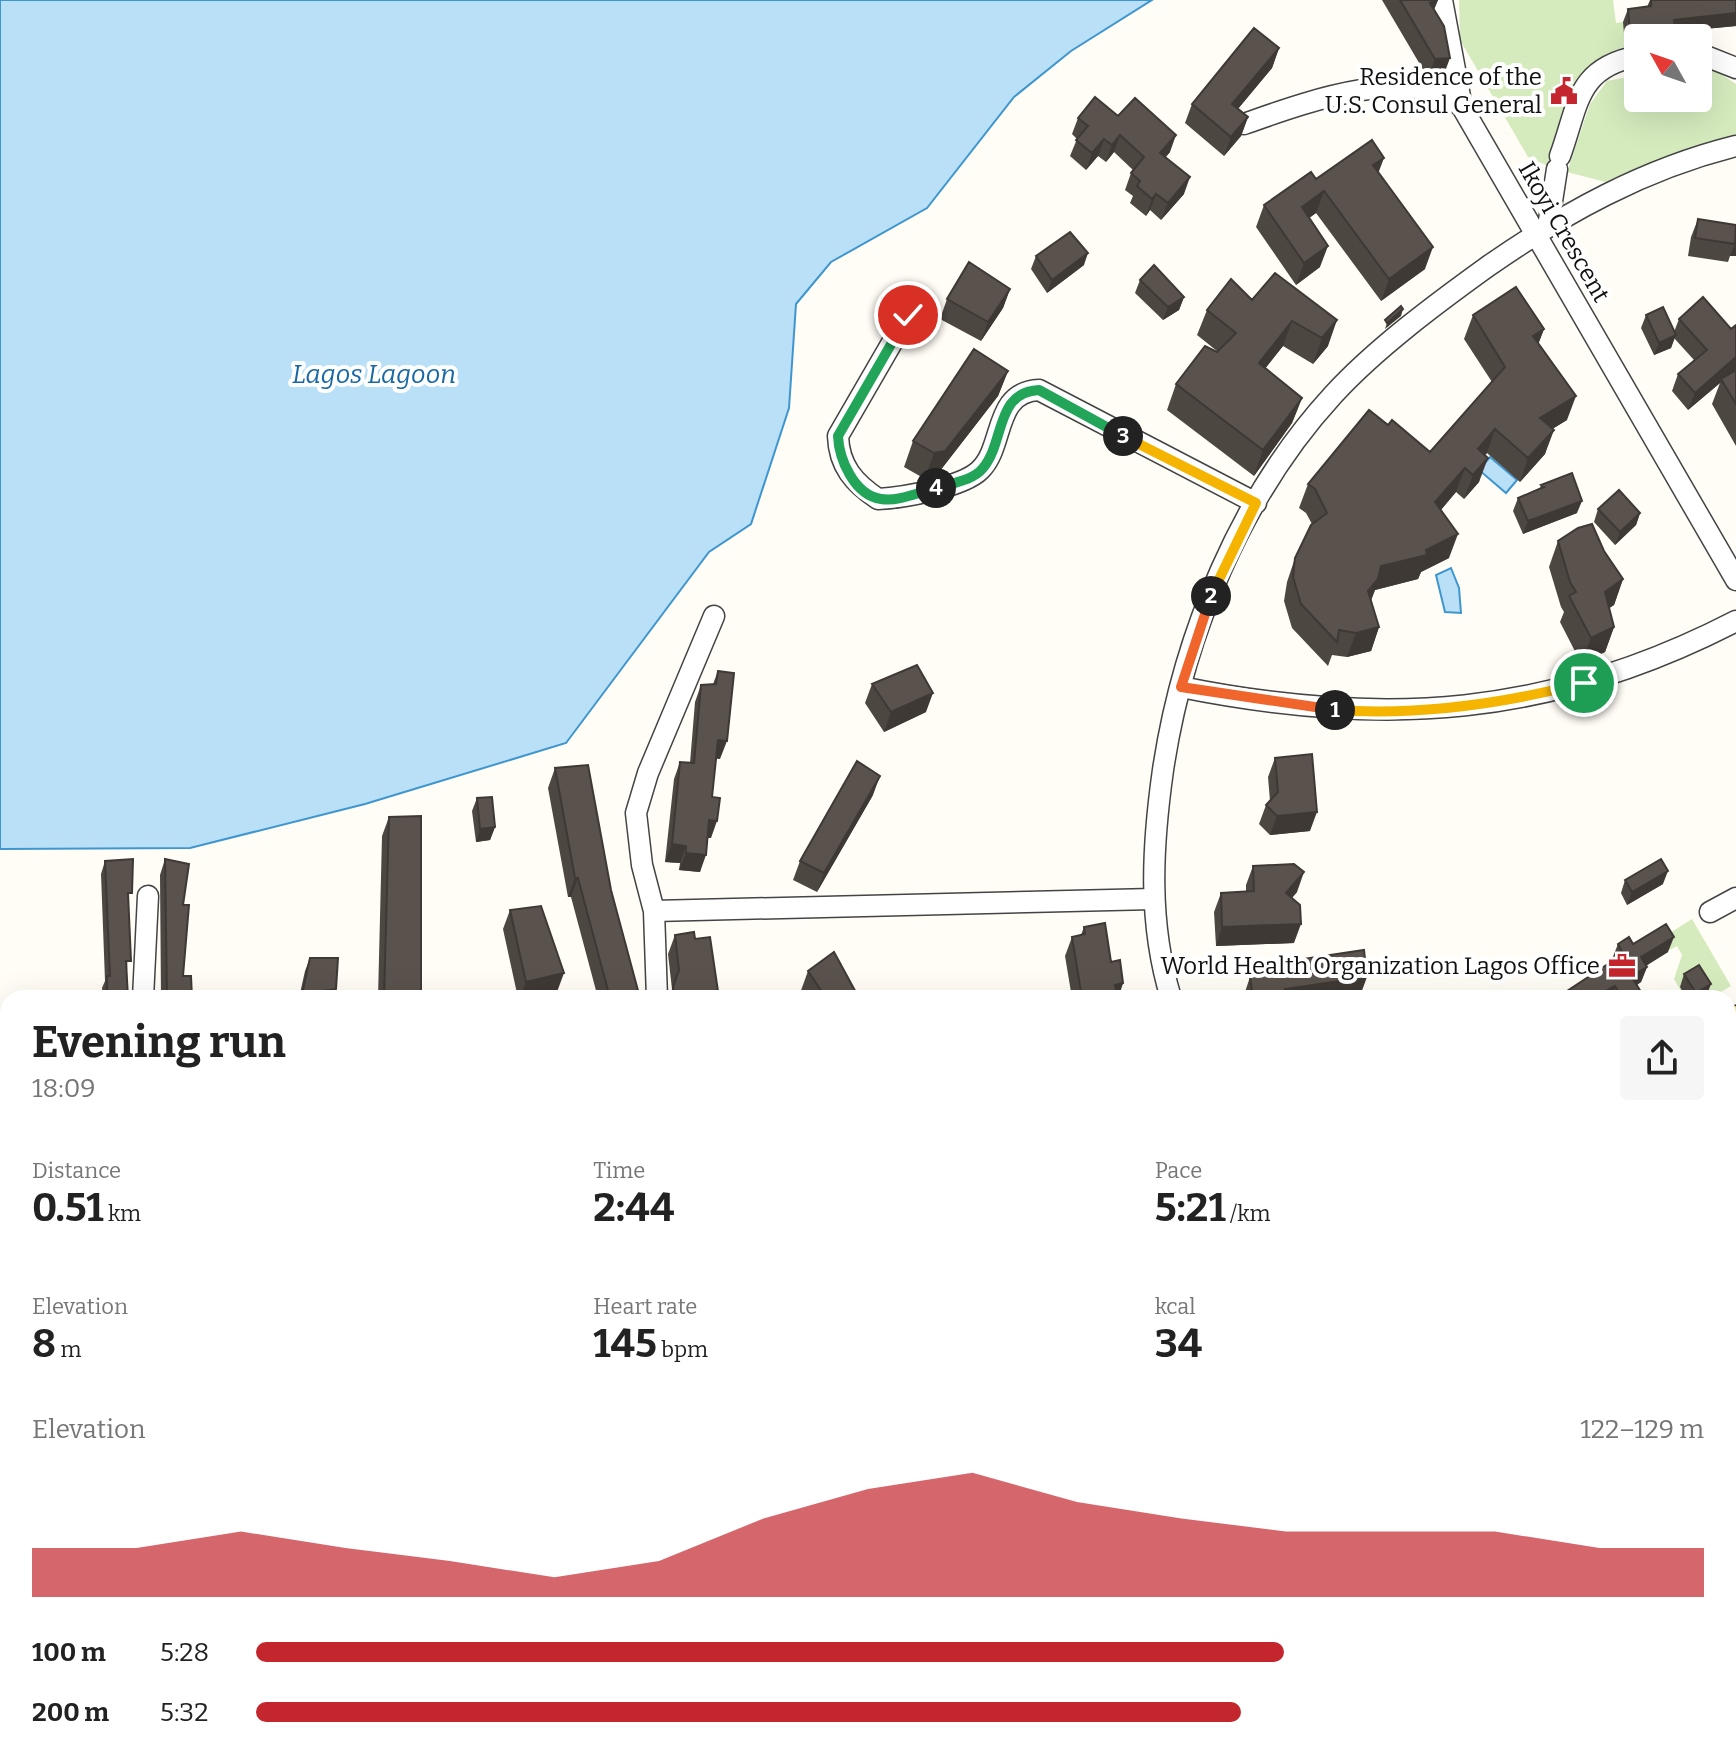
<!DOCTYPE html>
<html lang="en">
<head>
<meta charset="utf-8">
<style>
	:root { --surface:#fff; --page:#f6f6f6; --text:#222; --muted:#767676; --accent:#c4262e }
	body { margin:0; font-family:Bitter,serif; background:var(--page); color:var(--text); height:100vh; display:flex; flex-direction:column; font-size:30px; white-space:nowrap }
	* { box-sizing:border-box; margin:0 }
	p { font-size:26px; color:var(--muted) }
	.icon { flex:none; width:44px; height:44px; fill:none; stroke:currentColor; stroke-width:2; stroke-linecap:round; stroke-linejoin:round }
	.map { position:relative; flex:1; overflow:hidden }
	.side { position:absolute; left:0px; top:990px; width:1736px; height:770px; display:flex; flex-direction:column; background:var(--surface); border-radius:24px 24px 0 0; box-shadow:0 8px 32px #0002 }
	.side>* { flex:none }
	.needle { width:52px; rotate:310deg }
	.fabs { position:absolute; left:1624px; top:24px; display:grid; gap:16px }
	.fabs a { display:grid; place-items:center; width:88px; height:88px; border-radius:8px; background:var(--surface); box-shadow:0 8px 32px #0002; font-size:40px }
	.pin { position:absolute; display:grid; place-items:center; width:68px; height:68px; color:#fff; margin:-34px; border:4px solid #fff; border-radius:50%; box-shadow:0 2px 8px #0007 }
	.km { position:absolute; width:40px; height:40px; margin:-20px; border-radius:50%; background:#222; color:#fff; font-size:22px; line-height:40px; text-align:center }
	.round { display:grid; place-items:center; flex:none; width:84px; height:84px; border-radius:8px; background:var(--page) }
	.overview { display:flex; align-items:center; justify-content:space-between; height:136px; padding:0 32px }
	h1 { font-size:44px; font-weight:700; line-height:60px }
	.figures { display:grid; grid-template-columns:repeat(3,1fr); gap:12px; height:136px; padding:8px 32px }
	.figures div { display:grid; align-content:center }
	.figures b { font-size:40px; font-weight:700 }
	.figures small { font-size:22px; font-weight:400 }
	.figures p { font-size:22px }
	.chart { height:224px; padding:16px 32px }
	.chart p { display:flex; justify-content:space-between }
	.chart svg { width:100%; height:144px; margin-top:8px; fill:var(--accent); opacity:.7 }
	ul { padding:0 32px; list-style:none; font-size:26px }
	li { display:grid; grid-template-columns:128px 96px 1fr; align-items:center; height:60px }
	li i { height:20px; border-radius:10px; background:var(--accent) }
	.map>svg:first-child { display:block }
	.green { fill:#d5ebbd }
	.water { fill:#b9e0f7; stroke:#3f96cf; stroke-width:2 }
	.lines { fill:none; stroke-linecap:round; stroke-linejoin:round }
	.minor-casing { stroke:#444; stroke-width:23 }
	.major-casing { stroke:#222; stroke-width:29 }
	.minor { stroke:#fff; stroke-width:20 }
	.major { stroke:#f9d66b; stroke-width:26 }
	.wall { fill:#4d4742 }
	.shaded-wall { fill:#3f3936 }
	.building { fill:#5a524d; stroke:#3f3936; stroke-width:2 }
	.split-1-casing { stroke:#fff; stroke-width:16 }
	.split-2-casing { stroke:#fff; stroke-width:16 }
	.split-3-casing { stroke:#fff; stroke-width:16 }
	.split-4-casing { stroke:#fff; stroke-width:16 }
	.split-5-casing { stroke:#fff; stroke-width:16 }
	.split-1 { stroke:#f5b400; stroke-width:10 }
	.split-2 { stroke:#f0652b; stroke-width:10 }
	.split-3 { stroke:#f5b400; stroke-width:10 }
	.split-4 { stroke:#22a559; stroke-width:10 }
	.split-5 { stroke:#22a559; stroke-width:10 }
	.labels { text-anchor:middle; stroke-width:8; stroke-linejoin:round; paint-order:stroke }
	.poi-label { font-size:24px; fill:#111; stroke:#fff; text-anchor:end }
	.street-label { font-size:24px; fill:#111; stroke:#fff }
	.water-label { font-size:26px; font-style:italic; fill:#1768a6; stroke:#fff }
</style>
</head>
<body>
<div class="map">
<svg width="1736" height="1759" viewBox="0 0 1736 1759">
	<rect width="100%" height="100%" fill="#fffdf5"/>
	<path class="green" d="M1459 0H1613L1616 23 1623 22 1634 44C1565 63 1568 108 1548 166L1528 157 1460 40Z
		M1698 69 1716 71 1736 84V145L1613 184 1567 172 1590 104 1607 81 1638 75V98H1698Z
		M1692 919 1731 986 1710 998H1685L1674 979 1682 955 1677 946 1670 950 1662 938Z"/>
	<path class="water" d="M0 0H1152L1071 51 1014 97 927 208 831 262 796 304 789 408 751 524 709 552 566 743 365 804 190 848 0 849Z
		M1490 457 1517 480 1506 493 1479 470Z
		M1451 568 1459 588 1461 613 1445 612 1436 575Z"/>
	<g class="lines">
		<g class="minor-casing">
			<path id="minor" d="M1442 0 1462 107
				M1698 53 1736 68
				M1244 124C1301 104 1412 62 1462 107L1736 580
				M1560 156C1579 104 1576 68 1638 56
				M1548 227 1557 169
				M908 315 838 436C839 466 854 483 878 499 902 498 963 487 980 470 1005 446 993 392 1039 390L1256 503
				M1181 687C1384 728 1550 717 1736 621
				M654 911 642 865 636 813 648 773 714 616
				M1710 912 1736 898
				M143 998 148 896
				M657 998 654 911 1153 899
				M1171 998C1148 923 1152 848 1163 770 1183 636 1241 495 1333 395 1375 349 1437 303 1487 267 1564 213 1644 169 1736 146
				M0 1097H8
				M0 1311 8 1325
				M1728 1399 1736 1395
				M0 1591 8 1586
				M829 1752 831 1759
				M182 1759 194 1752
				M618 1759 630 1752
				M1719 1759 1736 1749"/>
		</g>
		<g class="major-casing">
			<path id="major" d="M1728 1024 1736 1019
				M1728 1056 1736 1051
				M851 1752 852 1759
				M876 1752 877 1759
				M1171 1752 1175 1759
				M468 1759 480 1752
				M522 1759 535 1752"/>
		</g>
		<use href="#minor" class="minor"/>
		<use href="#major" class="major"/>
	</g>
	<path class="wall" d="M1382 0H1438L1434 9 1443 77 1428 78Z
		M1650 0H1736V26L1673 32 1671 38H1638V44L1625 45 1623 22 1628 9 1647 7Z
		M1279 48 1272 68 1238 109 1248 117 1241 136 1224 156 1185 123 1192 104Z
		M1118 116 1170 152 1166 157 1184 194 1161 220 1150 210 1146 216 1130 203 1133 196 1125 190 1131 173 1133 170 1114 152 1106 162 1098 156 1086 170 1070 156 1077 139 1072 134 1078 118Z
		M1378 173 1425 269 1381 301 1316 213 1309 218 1320 267 1296 285 1256 227 1264 205 1316 179Z
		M1698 219 1736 225V256H1730L1728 262 1688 256 1691 237Z
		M1036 256 1084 265 1047 293 1031 269Z
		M1275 273 1328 346 1313 364 1283 346 1265 368 1302 398 1292 423 1254 476 1167 410 1176 384 1217 351 1197 335 1207 310 1252 300Z
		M1140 280 1184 297 1179 310 1163 320 1135 293Z
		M1010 289 1003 308 981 341 940 319 947 299Z
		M1473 315 1544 329 1538 344 1567 420 1552 429 1545 454 1520 482 1487 453 1485 455 1479 482 1464 499 1456 492 1441 510 1449 558 1421 572 1418 579 1375 590 1371 600 1379 627 1371 651 1347 657 1332 655 1328 666 1292 628 1284 601 1287 582 1295 558 1312 524 1306 513 1299 508 1308 484 1388 425 1430 452 1492 382 1464 339Z
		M1646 315 1674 332 1679 319 1731 329 1736 325V369L1731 373 1736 370V446L1712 404 1720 383 1688 410 1672 391 1678 374 1694 360 1674 338 1671 348 1654 355 1641 328Z
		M1008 371 998 396 936 476 925 479 904 467 913 441Z
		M1541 485 1577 513 1523 534 1513 511 1518 498 1540 488Z
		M1598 509 1640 513 1636 525 1615 545 1594 522Z
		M1558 541 1604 551 1623 579 1614 605 1609 608 1614 627 1605 652 1581 663 1560 622 1564 612 1561 607 1549 567Z
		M718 671 720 759 716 758 712 797 711 838H708L700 872 679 870 680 863 665 862 674 779 680 762 690 763 695 702 701 685 713 684Z
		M872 684 926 712 884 732 865 703Z
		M1275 758 1310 831 1270 835 1259 824 1266 805 1270 801 1268 777Z
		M555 768 611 890 640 998H598L571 897H568L548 788Z
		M873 795 817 892 793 880 800 861Z
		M477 798 495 827 490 840 476 842 472 811Z
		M389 817 421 998H378L382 836Z
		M165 859 183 976 192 998H161L160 875Z
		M105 861 129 902 127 972 128 998H103L102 988 105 981 101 874Z
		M1253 866 1297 892 1292 898 1294 943 1216 946 1214 912 1221 893 1246 892V885Z
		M1625 880 1663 884 1627 905 1621 893Z
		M510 910 557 992 531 998H518L503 929Z
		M1084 927 1111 962 1123 983 1118 998H1072L1065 956 1072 937 1081 935Z
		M675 935 695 939 719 998H669L672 989 668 954Z
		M1618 944H1633L1668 952 1646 966 1647 967 1641 982 1637 985 1641 992 1639 998H1560L1561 995 1613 961 1612 959Z
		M310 958 336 989 333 998H299L305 971Z
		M1283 962 1360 996 1350 998H1243L1250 977 1279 973Z
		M808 971 859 998H800L799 996Z
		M1684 974 1706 997 1704 998H1686L1680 987Z
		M8 1143V1195H2L5 1151Z
		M1736 1259V1291L1728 1277V1270L1731 1261Z
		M0 1645 8 1660V1735L0 1720Z
		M17 1752H88L86 1756 81 1759H21Z
		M752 1752H803L804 1759H752Z"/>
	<path class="shaded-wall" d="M1435 0H1438L1431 17 1430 3Z
		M1736 13V26L1673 32 1671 38H1638V44L1625 45 1630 32 1674 20Z
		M1279 48 1272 68 1225 124 1232 104Z
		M1450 58 1443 77 1428 78 1435 59Z
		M1248 117 1241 136 1224 156 1231 137Z
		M1120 135 1114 152 1106 162 1112 145Z
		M1176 135 1170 152 1154 169 1160 153Z
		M1104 139 1098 156 1086 170 1092 153Z
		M1384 158 1376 179 1373 165Z
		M1190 177 1184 194 1161 220 1168 203Z
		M1324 191 1316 213 1294 229 1302 207Z
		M1156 194 1150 210 1146 216 1152 199Z
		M1736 237V256H1730L1735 244Z
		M1328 246 1320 267 1296 285 1304 263Z
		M1433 247 1425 269 1381 301 1389 279Z
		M1088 253 1084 265 1047 293 1052 280Z
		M1010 289 1003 308 981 341 988 322Z
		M1184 297 1179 310 1163 320 1168 307Z
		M1403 309 1401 316 1385 329 1387 323Z
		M1337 320 1328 346 1313 364 1322 338Z
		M1292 321 1283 346 1250 388 1259 363Z
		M1544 329 1535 353 1533 336Z
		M1676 335 1671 348 1654 355 1659 343Z
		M1736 357V369L1722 381 1721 379 1720 383 1688 410 1695 393Z
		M1008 371 998 396 936 476 925 479 934 453Z
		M1576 396 1567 420 1531 442 1540 418Z
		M1302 398 1292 423 1254 476 1263 450Z
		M1495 429 1487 453 1469 473 1478 449Z
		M1554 430 1545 454 1520 482 1528 458Z
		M1488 458 1479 482 1464 499 1473 475Z
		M1465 468 1456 492 1427 526 1435 502Z
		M1582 501 1577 513 1523 534 1528 521Z
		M1640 513 1636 525 1615 545 1620 532Z
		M1458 534 1449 558 1421 572 1418 579 1375 590 1370 603 1368 591 1381 566 1426 550Z
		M1623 579 1614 605 1596 617 1605 592Z
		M1379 627 1371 651 1347 657 1356 633Z
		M1614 627 1605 652 1581 663 1591 638Z
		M933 693 926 712 884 732 891 712Z
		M718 740 727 741 720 759 712 758Z
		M880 776 873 795 817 892 824 873Z
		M1317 812 1310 831 1270 835 1277 816Z
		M709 820 717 821 711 838 703 837Z
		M495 827 490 840 476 842 480 829Z
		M672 844 686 846 680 863 665 862Z
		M686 853 706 855 700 872 679 870Z
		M1668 871 1663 884 1627 905 1632 892Z
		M1304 872 1297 892 1279 912 1286 893Z
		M575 878H578L571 897H568Z
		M1301 924 1294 943 1216 946 1222 927Z
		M1674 937 1668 952 1635 972 1641 957Z
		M1647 967 1641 982 1626 991 1631 976Z
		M564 973 557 992 531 998H520L526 982Z
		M1367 977 1360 996 1350 998H1255L1285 989Z
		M1123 983 1118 998H1110L1115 985Z
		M1711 984 1706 997 1704 998H1694L1696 993Z
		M1615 986 1611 998H1593Z
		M336 989 333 998H301L302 994Z
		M682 993 681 998H673L674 994Z
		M8 1178V1195H2Z
		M8 1507V1525L0 1530V1517L2 1510Z
		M6 1700 0 1716V1703Z
		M67 1752H88L86 1756 81 1759H55Z
		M353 1752H375L371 1759H341Z"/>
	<path class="building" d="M1400 0H1435L1430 3 1444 26 1450 58 1435 59Z
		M1651 0H1736V13L1674 20 1675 28 1630 32 1628 9 1651 6Z
		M1254 28 1279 48 1232 104 1248 117 1231 137 1192 104Z
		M1095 97 1118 116 1135 98 1176 135 1160 153 1190 177 1168 203 1156 194 1152 199 1137 186 1140 181 1131 173 1144 157 1120 135 1112 145 1104 139 1092 153 1076 140 1088 126 1078 118Z
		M1372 140 1384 158 1373 165 1433 247 1389 279 1324 191 1302 207 1328 246 1304 263 1264 205 1311 172 1316 179Z
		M1698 219 1736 225 1735 244 1695 238Z
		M1070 232 1088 253 1052 280 1036 256Z
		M969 262 1010 289 988 322 947 299Z
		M1154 265 1184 297 1168 307 1140 280Z
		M1275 273 1337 320 1322 338 1292 321 1259 363 1302 398 1263 450 1176 384 1205 346 1217 352 1236 333 1207 310 1231 279 1252 300Z
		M1516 287 1544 329 1533 336 1576 396 1540 418 1554 430 1528 458 1495 429 1478 449 1488 458 1473 475 1465 468 1435 502 1458 534 1426 550 1427 555 1381 566 1378 579 1368 591 1379 627 1356 633 1339 630 1337 642 1301 604 1293 577 1295 558 1311 525 1327 513 1315 489 1308 484 1369 410 1388 425 1392 420 1430 452 1505 367 1473 315Z
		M1703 297 1731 329 1736 325V357L1695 393 1678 374 1707 350 1679 319Z
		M1401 306 1403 309 1387 323 1385 320Z
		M1663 307 1676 335 1659 343 1646 315Z
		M974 349 1008 371 945 451 934 453 913 441Z
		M1736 370V404L1721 379Z
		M1572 473 1582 501 1528 521 1518 498 1544 487 1541 485Z
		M1619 490 1640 513 1620 532 1598 509Z
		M1592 524 1604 551 1623 579 1605 592 1614 627 1591 638 1569 596 1576 592 1570 582 1558 541 1578 528Z
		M917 665 933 693 891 712 872 684Z
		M718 671 734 673 727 741 718 740 712 797 720 798 717 821 709 820 706 855 686 853V846L672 844 680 762 694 763 701 685 716 684Z
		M1312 754 1317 812 1277 816 1266 805 1278 792 1275 758Z
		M857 761 880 776 824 873 800 861Z
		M588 765 611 890 640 998H610L578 878H575L555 768Z
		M492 797 495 827 480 829 477 798Z
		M421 816V998H384L389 817Z
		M133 859 132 893H128L131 961H126L128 998H107V976H110L105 861Z
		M165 859 189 864 183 905H189L183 976H191L192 998H167Z
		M1661 859 1668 871 1632 892 1625 880Z
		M1294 864 1304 872 1286 893 1300 905 1301 924 1222 927 1221 893 1254 891 1253 866Z
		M541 906 564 973 526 982 510 910Z
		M1105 923 1111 962 1120 960 1123 983 1115 985 1118 998H1082L1072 937 1085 934 1084 927Z
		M1666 924 1674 937 1641 957 1647 967 1631 976 1641 992 1631 998H1622L1615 986 1593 998H1563L1561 995 1623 954 1618 944 1629 937 1633 944Z
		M694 932 695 939 710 937 719 998H683L682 993 674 994 673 987 679 970 675 935Z
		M1364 950 1367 977 1285 989V993L1253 998 1250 977 1285 972 1283 962Z
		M834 952 859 998H826L808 971Z
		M310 958H338L336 989 302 994Z
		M1699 965 1711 984 1696 993 1684 974Z
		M1736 1259V1270L1731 1261Z
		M8 1468V1507L2 1510 5 1515 0 1518V1472Z
		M0 1645 8 1660V1703L6 1700 0 1703Z
		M34 1752H67L55 1759H37Z
		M240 1752H353L341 1759H227Z
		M763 1752H803L804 1759H764Z"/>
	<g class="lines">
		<g class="split-1-casing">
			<path id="split-1" d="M1335 710C1420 716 1502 704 1584 683"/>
		</g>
		<g class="split-2-casing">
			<path id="split-2" d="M1211 596 1181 687 1335 710"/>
		</g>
		<g class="split-3-casing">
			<path id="split-3" d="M1123 436 1256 503 1211 596"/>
		</g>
		<g class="split-4-casing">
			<path id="split-4" d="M936 488C950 483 973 481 983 468 1005 442 995 392 1039 390L1123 436"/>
		</g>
		<g class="split-5-casing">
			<path id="split-5" d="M908 315 838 436C839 459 854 495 881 499 898 502 919 492 936 488"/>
		</g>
		<use href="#split-1" class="split-1"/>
		<use href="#split-2" class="split-2"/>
		<use href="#split-3" class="split-3"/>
		<use href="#split-4" class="split-4"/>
		<use href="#split-5" class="split-5"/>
	</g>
	<defs>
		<g id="civic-bare" transform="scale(2.16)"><path d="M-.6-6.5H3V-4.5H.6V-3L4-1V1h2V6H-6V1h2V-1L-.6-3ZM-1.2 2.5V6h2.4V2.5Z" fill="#c4262e" stroke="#fff" stroke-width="2.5" paint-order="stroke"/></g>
		<g id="office-bare" transform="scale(2.16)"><path d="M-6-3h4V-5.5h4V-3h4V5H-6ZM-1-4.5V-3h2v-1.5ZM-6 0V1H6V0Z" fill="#c4262e" stroke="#fff" stroke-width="2.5" paint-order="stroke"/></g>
	</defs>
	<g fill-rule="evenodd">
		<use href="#civic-bare" x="1564" y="91"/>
		<use href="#office-bare" x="1622" y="966"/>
	</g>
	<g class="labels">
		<g class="poi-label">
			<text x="1542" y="85">Residence of the<tspan x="1542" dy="28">U.S. Consul General</tspan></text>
			<text x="1600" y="974">World Health Organization Lagos Office</text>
		</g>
		<g class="street-label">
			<text transform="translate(1564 232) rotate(60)" y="8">Ikoyi Crescent</text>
		</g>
		<g class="water-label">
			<text x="374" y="383">Lagos Lagoon</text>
		</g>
	</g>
</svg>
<div class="fabs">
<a><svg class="needle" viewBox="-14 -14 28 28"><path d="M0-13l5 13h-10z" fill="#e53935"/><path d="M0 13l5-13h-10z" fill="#767676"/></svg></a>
</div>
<div class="pin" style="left:1584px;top:683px;background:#1e9e55"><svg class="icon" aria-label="arrive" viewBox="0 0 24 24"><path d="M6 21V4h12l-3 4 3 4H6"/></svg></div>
<div class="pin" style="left:908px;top:315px;background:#d93025"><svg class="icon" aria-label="check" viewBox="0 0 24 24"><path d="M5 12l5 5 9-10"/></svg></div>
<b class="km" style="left:1335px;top:710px">1</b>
<b class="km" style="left:1211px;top:596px">2</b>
<b class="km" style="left:1123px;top:436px">3</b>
<b class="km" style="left:936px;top:488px">4</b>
<section class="side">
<div class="overview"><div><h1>Evening run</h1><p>18:09</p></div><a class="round"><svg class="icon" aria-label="share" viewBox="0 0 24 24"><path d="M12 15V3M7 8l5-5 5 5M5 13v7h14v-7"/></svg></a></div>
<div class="figures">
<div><p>Distance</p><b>0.51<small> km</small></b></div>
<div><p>Time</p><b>2:44</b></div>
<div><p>Pace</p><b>5:21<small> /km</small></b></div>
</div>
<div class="figures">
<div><p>Elevation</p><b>8<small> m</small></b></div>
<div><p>Heart rate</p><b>145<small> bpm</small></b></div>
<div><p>kcal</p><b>34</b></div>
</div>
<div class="chart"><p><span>Elevation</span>122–129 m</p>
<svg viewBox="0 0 160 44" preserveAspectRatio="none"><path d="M0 44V29L10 29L20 24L30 29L40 33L50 38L60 33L70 20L80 11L90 6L100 15L110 20L120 24L130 24L140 24L150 29L160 29V44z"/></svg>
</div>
<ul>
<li><b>100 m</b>5:28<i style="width:71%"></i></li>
<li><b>200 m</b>5:32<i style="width:68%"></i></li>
</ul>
</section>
</div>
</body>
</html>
